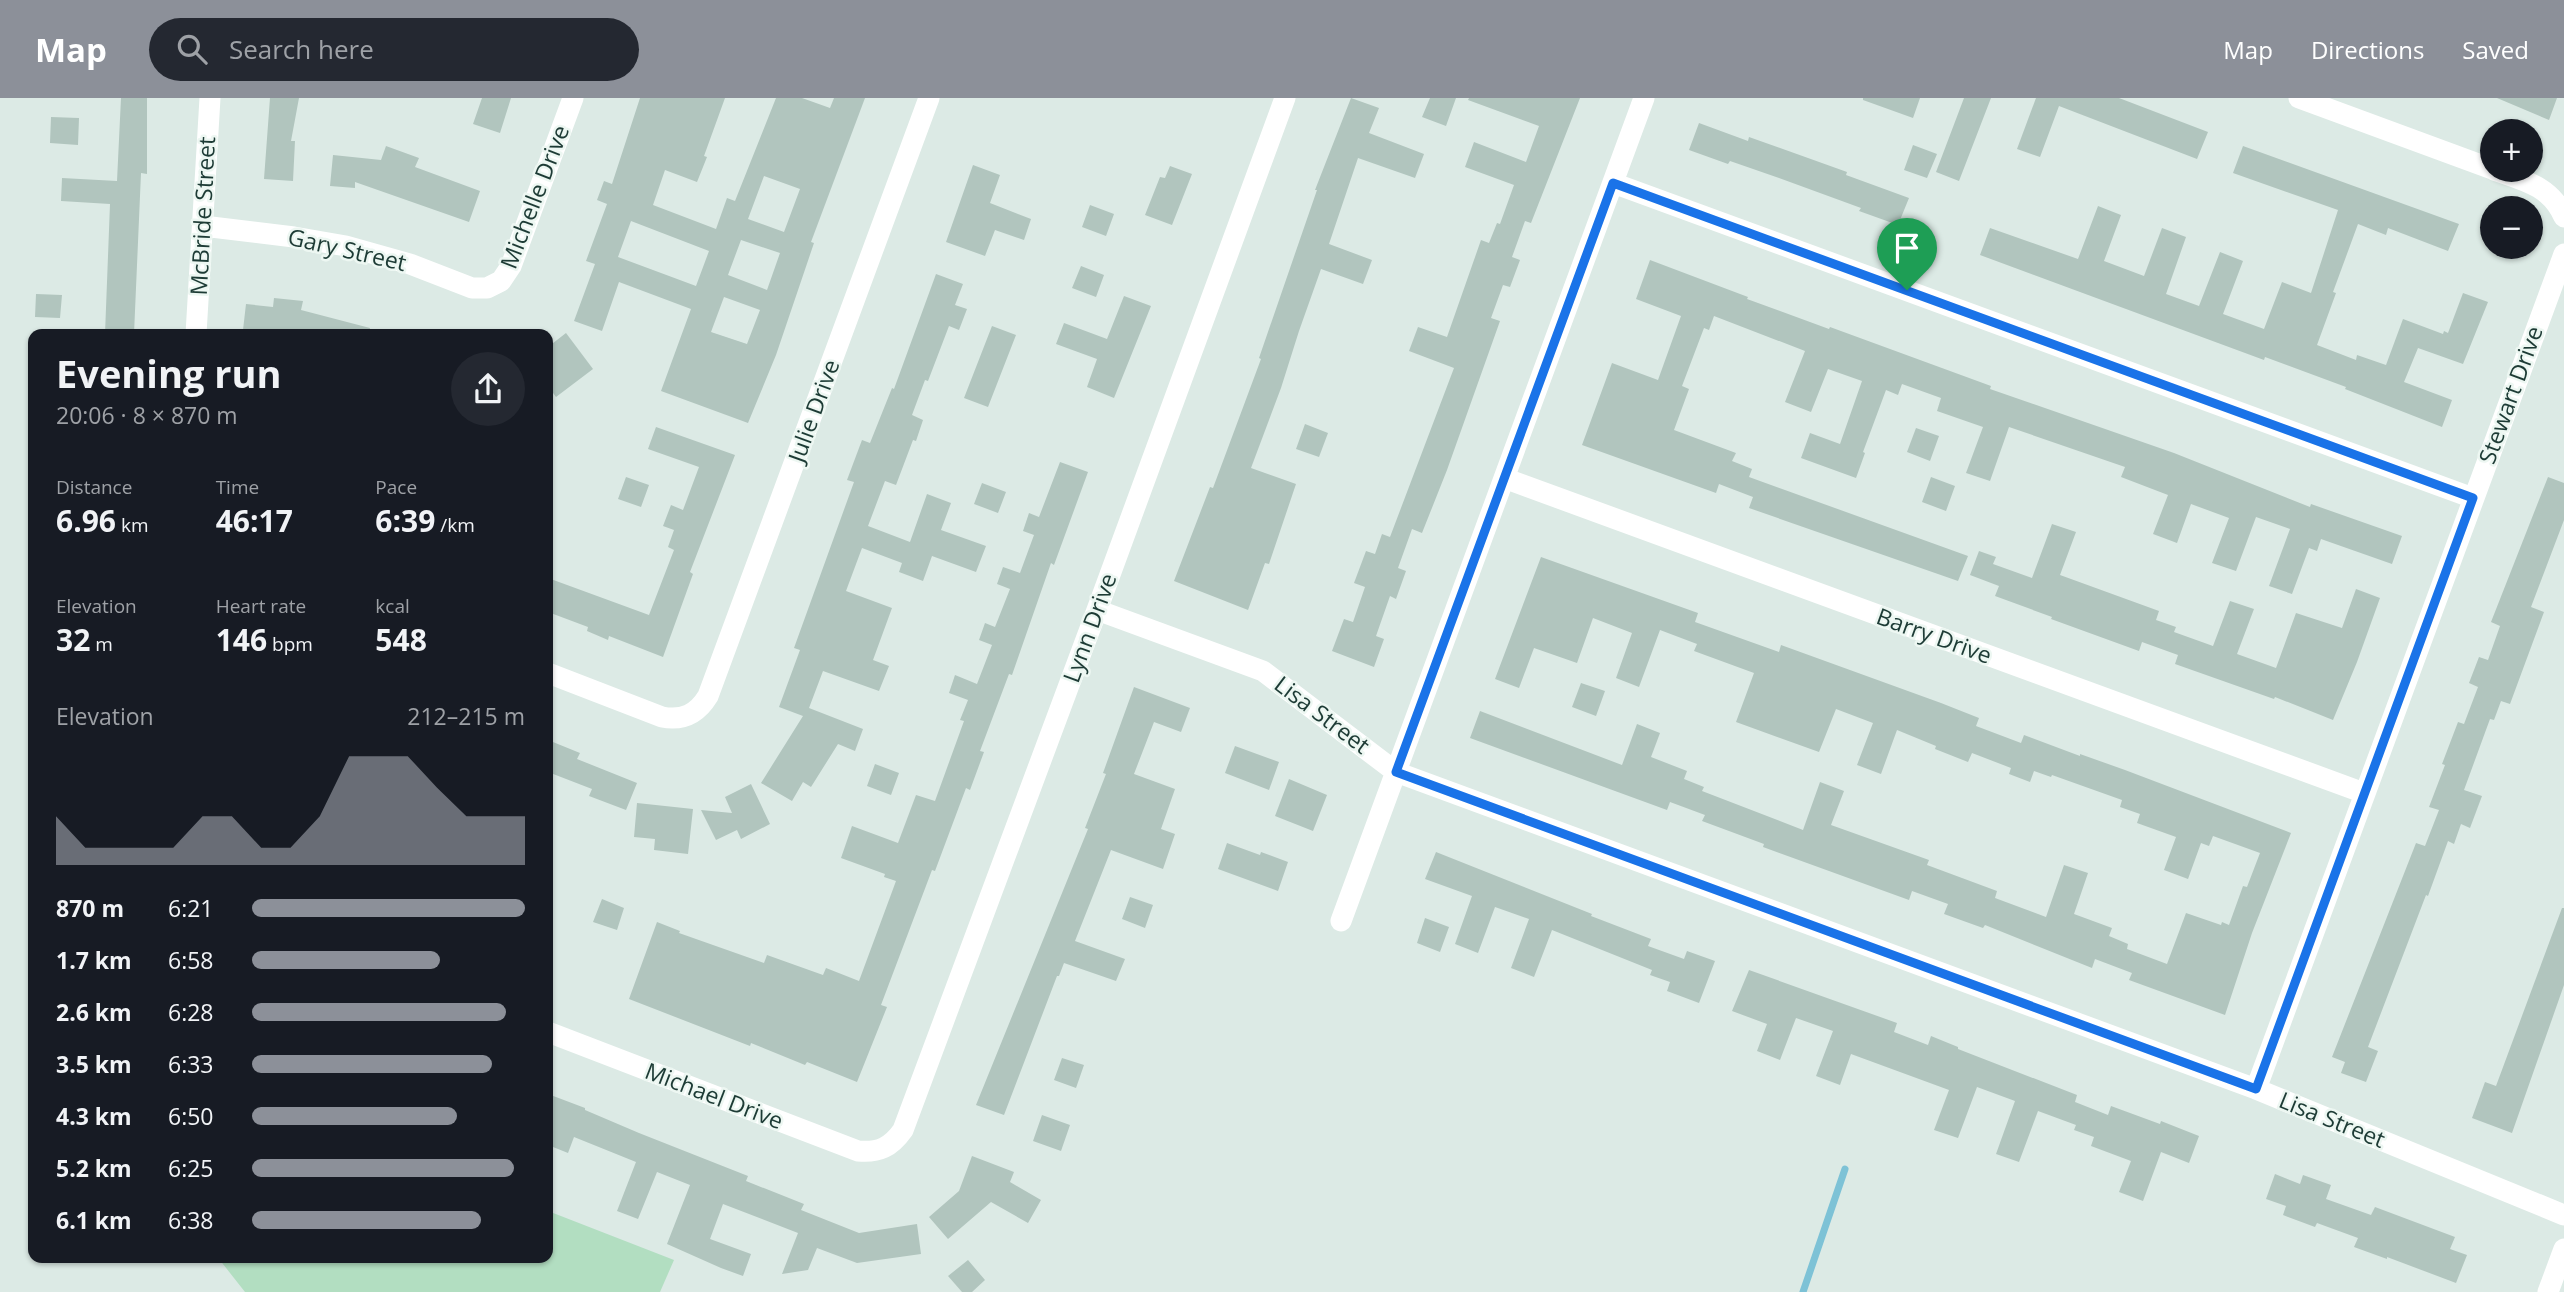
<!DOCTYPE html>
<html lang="en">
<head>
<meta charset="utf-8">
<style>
	:root { --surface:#171b24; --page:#242831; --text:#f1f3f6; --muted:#9ea1a6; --accent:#8c9099 }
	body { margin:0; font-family:"Open Sans",sans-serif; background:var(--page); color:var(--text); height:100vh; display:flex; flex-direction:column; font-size:26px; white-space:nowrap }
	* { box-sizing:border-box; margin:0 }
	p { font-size:23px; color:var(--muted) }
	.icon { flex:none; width:38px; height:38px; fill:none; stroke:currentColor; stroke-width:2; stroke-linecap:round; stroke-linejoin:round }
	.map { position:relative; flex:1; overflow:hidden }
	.side { position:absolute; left:28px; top:231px; width:525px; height:934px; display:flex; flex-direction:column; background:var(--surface); border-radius:14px; box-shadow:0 2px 5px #0004 }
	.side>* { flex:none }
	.tools { position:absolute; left:2480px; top:21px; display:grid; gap:14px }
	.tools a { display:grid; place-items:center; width:63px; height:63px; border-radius:50%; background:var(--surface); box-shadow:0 2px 5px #0004; font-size:35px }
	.pin { position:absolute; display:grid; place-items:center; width:60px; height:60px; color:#fff; margin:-72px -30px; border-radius:50% 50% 50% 0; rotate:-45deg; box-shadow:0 0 7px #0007 }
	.pin .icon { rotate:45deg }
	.round { display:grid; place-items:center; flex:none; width:74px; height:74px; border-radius:37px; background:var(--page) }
	.summary { display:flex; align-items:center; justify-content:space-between; height:119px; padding:0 28px }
	h1 { font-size:38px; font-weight:700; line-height:52px }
	.figures { display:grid; grid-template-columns:repeat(3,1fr); gap:10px; height:119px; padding:7px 28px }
	.figures div { display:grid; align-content:center }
	.figures b { font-size:30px; font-weight:700 }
	.figures small { font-size:19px; font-weight:400 }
	.figures p { font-size:19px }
	.chart { height:196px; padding:14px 28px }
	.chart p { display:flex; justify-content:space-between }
	.chart svg { width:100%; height:126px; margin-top:7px; fill:var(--accent); opacity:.7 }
	ul { padding:0 28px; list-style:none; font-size:23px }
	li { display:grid; grid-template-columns:112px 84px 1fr; align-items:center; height:52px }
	li i { height:18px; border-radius:9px; background:var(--accent) }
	header { display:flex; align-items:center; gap:42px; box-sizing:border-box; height:98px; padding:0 35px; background:var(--accent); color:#fff }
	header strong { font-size:33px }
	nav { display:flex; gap:38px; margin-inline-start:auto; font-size:24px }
	.search { width:490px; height:63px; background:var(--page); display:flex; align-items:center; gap:18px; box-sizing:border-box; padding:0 24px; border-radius:38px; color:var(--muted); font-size:26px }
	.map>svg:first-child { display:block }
	.green { fill:#b2dec1 }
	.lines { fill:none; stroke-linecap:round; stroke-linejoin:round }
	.stream { stroke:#7dc2d6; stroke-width:7 }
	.building { fill:#b1c5be; fill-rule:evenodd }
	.minor { stroke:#fff; stroke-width:21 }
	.route-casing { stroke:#fff; stroke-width:14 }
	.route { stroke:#1a73e8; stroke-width:9 }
	.labels { text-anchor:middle; stroke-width:5; stroke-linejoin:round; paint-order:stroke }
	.street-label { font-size:23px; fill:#1d3b35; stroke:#edf7f2 }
</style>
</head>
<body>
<header>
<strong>Map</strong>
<div class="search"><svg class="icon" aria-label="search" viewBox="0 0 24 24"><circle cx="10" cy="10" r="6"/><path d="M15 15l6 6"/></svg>Search here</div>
<nav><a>Map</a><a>Directions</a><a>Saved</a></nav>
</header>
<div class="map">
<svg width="2564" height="1194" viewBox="0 0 2564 1194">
	<rect width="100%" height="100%" fill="#dceae5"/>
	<path class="green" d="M548 1113 674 1162 660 1194H245L219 1161 548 1160Z"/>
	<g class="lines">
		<path class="stream" d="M1803 1194 1845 1071"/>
	</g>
	<path class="building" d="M121 0H147V76L141 75 134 236H105L110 106 61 103 62 80 117 83Z
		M270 0H299L291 43H295L293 83 264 81Z
		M482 0H511L500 35 473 26Z
		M640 0H725L704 58 707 59 697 84 665 72 653 107 716 131 727 100 735 103 776 0H802L830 10 834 0H865L811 144 814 145 776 257 748 325 661 293 691 211 619 184 602 233 574 223 595 166 586 163 607 106 597 102 604 83 612 86ZM764 78 800 91 784 134 748 121ZM631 123 709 153 696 188 618 159ZM741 142 780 155 767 192 728 177ZM724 199 760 212 747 246 711 234Z
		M1351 0 1379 10 1369 35 1424 56 1415 80 1358 60 1329 146 1372 162 1363 186 1321 171 1299 233 1281 290 1251 370 1296 386 1269 466 1265 465 1248 512 1174 483 1210 389 1213 390 1261 261 1259 260 1317 92H1315Z
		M1430 0H1456L1446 28 1422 19Z
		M1469 0H1580L1531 125 1525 123 1512 159 1520 162 1510 189 1503 187 1491 220 1500 223 1447 372 1422 435 1412 431 1398 470 1406 473 1396 501 1390 498 1376 538 1384 541 1374 569 1332 553 1344 521 1353 524 1365 489 1354 485 1366 453 1375 456 1382 436 1390 439 1454 270 1409 253 1418 229 1447 239 1481 142 1489 145 1497 125 1500 126 1514 87 1465 69 1474 44 1526 64 1539 28 1468 2Z
		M1863 0H1920L1913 20 1863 2Z
		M1964 0H1991L1959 83 1936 74Z
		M2036 0H2119L2208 34 2197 61 2059 8 2040 59 2017 51Z
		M2497 0H2557L2549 22Z
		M51 19 79 20 78 47 50 45Z
		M1699 25 1748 43 1749 39 1808 60 1847 74 1846 77 1909 100 1898 127 1859 113 1861 110 1779 80 1730 63 1728 66 1689 52Z
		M1913 47 1937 56 1927 80 1904 72Z
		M386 48 419 60 415 69 480 93 469 124 355 84V90L330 88 333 57 381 62Z
		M2243 48 2459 126 2448 153 2388 130 2386 137 2358 126 2333 194 2336 195 2317 247 2356 262 2357 257 2386 267 2403 221 2443 236 2444 233 2448 235 2463 195 2488 204 2463 266 2418 250 2404 284 2452 302 2442 329 2345 291 2346 289 2265 259 2264 262 1980 157 1990 130 2078 161 2098 108 2121 117 2104 163 2144 178 2162 130 2186 139 2166 196 2199 208 2220 154 2243 163 2223 216 2264 231 2282 184 2311 195 2338 112 2233 75Z
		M973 67 1000 77 990 105 1031 121 1024 142 995 132 985 158 946 144Z
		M1170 68 1192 76 1172 127 1145 117 1160 79 1165 80Z
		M1090 107 1114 116 1106 138 1082 129Z
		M1650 162 1748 199 1747 201 1829 231 1830 229 1991 288 1990 291 2174 355 2310 409 2311 406 2402 438 2392 466 2321 441 2317 453 2309 450 2292 496 2269 488 2290 431 2256 419 2236 473 2212 465 2229 420 2191 406 2177 445 2153 436 2168 397 2121 379 2125 369 2009 329 1990 383 1966 375 1983 329 1937 313 1941 300 1902 286 1898 297 1886 292 1863 354 1865 355 1856 380 1801 360 1810 335 1840 346 1862 283 1828 271 1811 314 1785 304 1805 253 1714 218 1709 232 1704 230 1682 288 1689 291 1674 332 1736 355 1732 363 1752 371 1749 379 1968 458 1958 483 1749 410 1753 399 1719 386 1716 395 1582 347 1612 265 1658 282 1681 218 1636 201Z
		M1081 168 1104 177 1096 199 1072 190Z
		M936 176 963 186 955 207 967 211 959 232 949 228 928 283 925 282 912 317 923 322 916 343 913 342 896 387 885 383 868 428 910 444 927 396 951 405 941 432 986 448 976 474 932 458 923 483 899 474 902 465 862 450 846 493 892 510 873 562 889 568 879 593 823 573 809 610 863 631 855 653 838 646 811 689 803 684 792 703 761 685 803 618 779 609 800 552 794 550 854 384 847 382 862 342 870 345 892 290 894 291Z
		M36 196 62 197 60 220 35 219Z
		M1124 198 1151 208 1114 300 1087 289 1097 261 1056 246 1064 225 1107 241Z
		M274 200 303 203 301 212 370 230 369 236H264V234L243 232 246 206 273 209Z
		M992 228 1016 237 988 309 964 300Z
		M566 235 593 271 556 299 548 288V249Z
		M1305 326 1328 335 1319 359 1296 351Z
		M656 329 735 357 690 474 693 476 663 559 609 538 608 542 587 533 588 529 548 514V480L649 517 674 452 668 449 674 432 663 428 671 407 683 412 699 369 648 351Z
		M1916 330 1939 338 1930 363 1907 354Z
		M1060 364 1088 374 1054 467 1051 465 1012 577 1009 576 980 653 984 654 970 692 966 690 935 773 932 772 881 907 887 909 857 984 807 964 805 967 751 945 750 948 629 901 657 824 680 833 679 835 764 865 767 857 823 877 826 870 859 883 896 783 884 779 885 776 841 760 852 728 898 745 916 697 935 703 964 623 960 622 968 602 949 595 955 577 977 586 992 547 979 542 985 525 995 529 1010 491 997 486 1003 469 1020 475 1034 437 1023 433 1029 415 1039 419Z
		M626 379 649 387 641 409 618 401Z
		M1931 379 1955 388 1946 413 1922 404Z
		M2548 379 2564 385V422L2531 509 2544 514 2510 606 2501 603 2494 622 2490 621 2464 692 2482 698 2470 730 2461 726 2454 746 2448 743 2428 798 2426 797 2368 949 2378 953 2366 984 2341 975 2345 964 2332 959 2416 745 2425 748 2439 712 2429 709 2445 667 2442 666 2458 624 2464 626 2478 589 2469 585 2479 559 2488 562 2500 528 2491 524Z
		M982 385 1006 394 998 415 974 406Z
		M2052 426 2076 434 2060 477 2159 513 2156 522 2176 529 2174 534 2213 548 2230 503 2254 511 2237 556 2276 570 2296 515 2342 530 2356 491 2380 500 2357 564 2333 622 2275 599 2274 601 2175 566 2178 557 2142 544 2139 553 2051 521 2052 519 1995 498 1999 488 1970 477 1979 453 1996 459 1993 466 2032 480Z
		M1541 459 1698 515 1695 524 1779 554 1781 547 1941 605 1979 620 1976 628 2021 645 2024 637 2080 658V656L2125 672 2291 735 2252 835 2225 917 2129 882 2132 875 2095 861 2092 870 1985 827 1983 830 1944 816 1948 806 1912 793 1909 802 1763 749 1764 746 1702 723 1705 717 1670 704 1667 712 1470 640 1480 613 1622 667 1637 626 1660 635 1651 659 1687 673 1684 681 1704 689 1702 693 1803 732 1820 684 1844 693 1831 727 1929 762 1927 767 1997 793 1995 800 2046 819 2064 767 2088 775 2074 816 2112 830 2109 838 2128 846 2127 851 2167 866 2186 815 2221 827 2222 824 2229 827 2243 788 2247 789 2260 755 2213 738 2209 748 2201 745 2188 781 2164 772 2176 739 2137 725 2140 716 2120 709 2122 702 2052 677 2051 679 2034 673 2030 684 2009 676 2011 670 1972 655 1968 664 1935 651 1936 648 1897 632 1881 676 1857 667 1873 625 1836 611 1819 654 1736 624 1754 575 1694 553 1697 546 1660 532 1639 589 1616 580 1632 535 1593 520 1577 565 1534 550 1519 590 1495 581Z
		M1581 585 1605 593 1596 618 1572 609Z
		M1134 589 1190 610 1181 634 1154 624 1134 676 1175 691 1161 731 1175 736 1163 771 1111 752 1075 843 1125 861 1116 883 1064 865 1059 878H1057L1004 1017 976 1007 1088 731 1085 730 1106 676 1103 675Z
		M548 642 580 655 577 661 637 685 626 712 589 698 592 691 548 674Z
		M1235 648 1279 664 1269 692 1225 675Z
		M875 666 899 675 891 697 867 688Z
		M1289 681 1327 697 1313 733 1275 718Z
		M751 686 770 726 741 741 737 732 716 742 701 712 732 715 725 699Z
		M637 705 693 711 688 756 654 752 655 741 634 739Z
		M1227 745 1260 757 1261 754 1288 764 1278 793 1218 771Z
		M1436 754 1592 816 1591 818 1651 841 1648 848 1684 861 1687 853 1715 863 1699 905 1667 893 1670 884 1650 877 1652 872 1552 832 1534 879 1511 870 1529 821 1495 809 1478 855 1455 846 1472 798 1425 781Z
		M1130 799 1153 807 1145 830 1122 821Z
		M602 801 624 810 617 832 593 824Z
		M2562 810H2564V887L2512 1035 2472 1020 2485 984 2496 988Z
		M1425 820 1449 829 1440 854 1417 845Z
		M1749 872 1897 925 1894 934 1928 947 1931 938 1958 949V951L2077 997 2075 1004 2108 1017 2111 1008 2160 1026 2161 1023 2199 1038 2189 1065 2161 1054 2143 1103 2119 1094 2131 1063 2091 1048 2094 1039 2074 1032 2076 1027 2038 1013 2019 1064 1996 1056 2015 1003 1977 989 1958 1040 1934 1032 1949 992 1851 956 1840 987 1816 978 1833 933 1796 920 1780 962 1757 953 1767 926 1732 913Z
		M1062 960 1084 967 1076 990 1054 982Z
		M548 996 585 1010V1012L639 1035 748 1078 746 1083 804 1106 801 1112 859 1135 917 1126 921 1156 857 1165 817 1150 808 1172 782 1176 798 1135 723 1106 710 1141 751 1156 743 1178 721 1170 667 1146 690 1087 657 1074 638 1121 617 1113 636 1064 574 1039 568 1055 548 1047Z
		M1042 1017 1070 1027 1061 1053 1033 1043Z
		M972 1058 1014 1074 1010 1084 1041 1102 1028 1125 991 1104 948 1141 929 1119 959 1093Z
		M2275 1076 2300 1086 2303 1077 2331 1087 2326 1101 2371 1117 2375 1109 2455 1139 2450 1151 2467 1157 2456 1185 2387 1159V1161L2354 1149 2358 1140 2317 1125 2315 1129 2283 1117 2286 1108 2266 1101Z
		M968 1162 985 1182 972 1194H962L948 1178Z"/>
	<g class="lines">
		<path class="minor" d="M2299 0 2492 71
			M2494 72C2523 82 2551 88 2564 119
			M1613 85 2473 400
			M203 128 294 139 346 148 410 166 472 190H487L501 183 511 168 573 0
			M196 236 210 0
			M1504 380 2364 695
			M1097 512 1263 573 1396 674 2256 991 2564 1117
			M548 575 662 619C683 623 697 616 708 598L929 0
			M1341 823 1644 0
			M548 934 858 1053C879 1055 891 1049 903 1032L1097 512 1285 0
			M2256 991 2564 156
			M2548 1194 2564 1151"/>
	</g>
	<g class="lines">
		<g class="route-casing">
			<path id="route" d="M1613 85 2473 400 2256 991 1396 674Z"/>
		</g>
		<use href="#route" class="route"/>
	</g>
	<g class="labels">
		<g class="street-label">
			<text transform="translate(535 99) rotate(-69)" y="8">Michelle Drive</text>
			<text transform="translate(203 118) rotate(-87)" y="8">McBride Street</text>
			<text transform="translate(347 152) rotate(13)" y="8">Gary Street</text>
			<text transform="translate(2511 297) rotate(-70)" y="8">Stewart Drive</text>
			<text transform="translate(814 313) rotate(-70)" y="8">Julie Drive</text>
			<text transform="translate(1090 530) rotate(-70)" y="8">Lynn Drive</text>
			<text transform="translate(1934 538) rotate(20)" y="8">Barry Drive</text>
			<text transform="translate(1322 617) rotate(37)" y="8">Lisa Street</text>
			<text transform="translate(714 998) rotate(21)" y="8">Michael Drive</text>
			<text transform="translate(2332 1022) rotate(22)" y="8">Lisa Street</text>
		</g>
	</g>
</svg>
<div class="tools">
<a>+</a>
<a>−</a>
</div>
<div class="pin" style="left:1907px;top:192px;background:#1e9e55"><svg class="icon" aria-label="arrive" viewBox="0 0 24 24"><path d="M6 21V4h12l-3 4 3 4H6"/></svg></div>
<section class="side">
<div class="summary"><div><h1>Evening run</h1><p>20:06 · 8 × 870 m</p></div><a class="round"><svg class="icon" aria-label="share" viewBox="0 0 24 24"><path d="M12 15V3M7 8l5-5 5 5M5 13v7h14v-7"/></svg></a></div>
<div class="figures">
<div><p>Distance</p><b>6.96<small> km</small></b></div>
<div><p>Time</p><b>46:17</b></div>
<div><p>Pace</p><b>6:39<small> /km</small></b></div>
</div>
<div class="figures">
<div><p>Elevation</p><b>32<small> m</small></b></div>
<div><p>Heart rate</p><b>146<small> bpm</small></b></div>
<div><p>kcal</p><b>548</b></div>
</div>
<div class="chart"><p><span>Elevation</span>212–215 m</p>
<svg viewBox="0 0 160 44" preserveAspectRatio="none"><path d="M0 44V27L10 38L20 38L30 38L40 38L50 27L60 27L70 38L80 38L90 27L100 6L110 6L120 6L130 17L140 27L150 27L160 27V44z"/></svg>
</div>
<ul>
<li><b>870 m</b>6:21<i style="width:100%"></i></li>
<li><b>1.7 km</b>6:58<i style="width:69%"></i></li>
<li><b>2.6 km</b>6:28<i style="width:93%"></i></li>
<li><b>3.5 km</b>6:33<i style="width:88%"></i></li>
<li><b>4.3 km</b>6:50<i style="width:75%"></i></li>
<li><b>5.2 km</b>6:25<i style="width:96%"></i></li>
<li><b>6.1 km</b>6:38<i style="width:84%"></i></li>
</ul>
</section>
</div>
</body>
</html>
